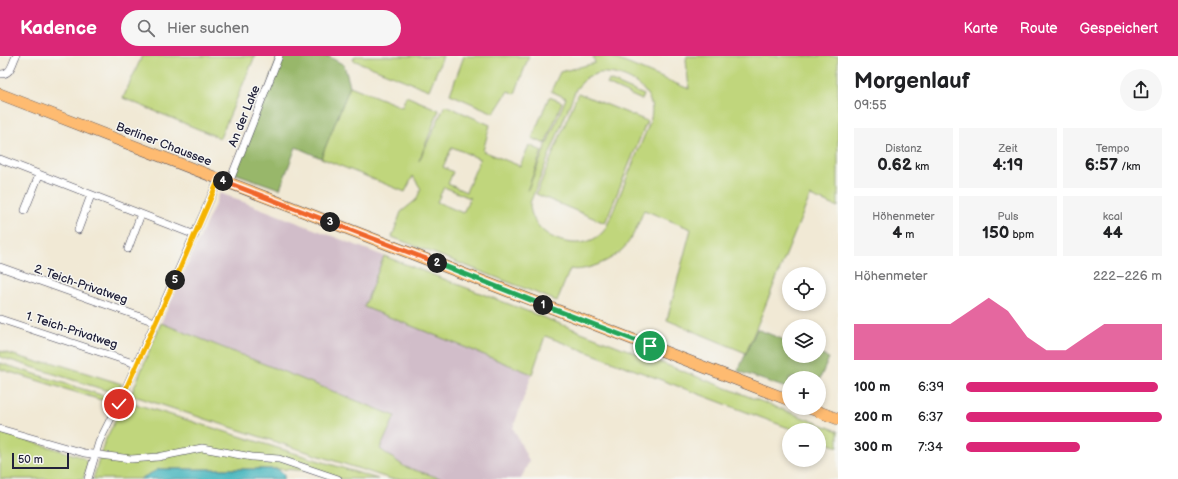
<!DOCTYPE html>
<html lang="de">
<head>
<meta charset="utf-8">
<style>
	:root { --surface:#fff; --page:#f6f6f6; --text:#202124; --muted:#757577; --accent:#db2777 }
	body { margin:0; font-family:"Balsamiq Sans",sans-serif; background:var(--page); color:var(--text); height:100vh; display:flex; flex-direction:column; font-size:15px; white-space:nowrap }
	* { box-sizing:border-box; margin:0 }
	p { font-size:13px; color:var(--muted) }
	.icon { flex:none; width:22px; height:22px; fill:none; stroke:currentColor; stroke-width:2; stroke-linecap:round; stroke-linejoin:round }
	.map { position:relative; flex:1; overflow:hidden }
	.details { display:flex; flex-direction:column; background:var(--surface); width:340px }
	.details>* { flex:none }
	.fabs { position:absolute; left:782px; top:211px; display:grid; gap:8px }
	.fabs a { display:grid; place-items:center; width:44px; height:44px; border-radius:50%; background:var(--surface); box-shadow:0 2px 6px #0003; font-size:20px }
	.scale { position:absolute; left:12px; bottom:10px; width:57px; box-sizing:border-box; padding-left:4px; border:2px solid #22223b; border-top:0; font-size:11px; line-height:14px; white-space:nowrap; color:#22223b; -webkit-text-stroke:3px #f6f6f2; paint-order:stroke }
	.pin { position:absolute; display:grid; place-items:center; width:34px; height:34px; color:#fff; margin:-17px; border:2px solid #fff; border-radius:50%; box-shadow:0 1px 4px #0007 }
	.km { position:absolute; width:20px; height:20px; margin:-10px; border-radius:50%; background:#222; color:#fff; font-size:11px; line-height:20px; text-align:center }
	.round { display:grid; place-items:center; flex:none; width:42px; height:42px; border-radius:21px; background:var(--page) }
	.overview { display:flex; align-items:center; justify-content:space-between; height:68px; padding:0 16px }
	h1 { font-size:22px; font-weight:700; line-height:30px }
	.stats { display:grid; grid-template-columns:repeat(3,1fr); gap:6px; height:68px; padding:4px 16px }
	.stats div { display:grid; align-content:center; border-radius:0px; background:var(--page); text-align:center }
	.stats b { font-size:17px; font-weight:700 }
	.stats small { font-size:11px; font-weight:400 }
	.stats p { font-size:11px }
	.chart { height:112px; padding:8px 16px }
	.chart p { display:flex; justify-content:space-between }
	.chart svg { width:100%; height:72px; margin-top:4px; fill:var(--accent); opacity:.7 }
	ul { padding:0 16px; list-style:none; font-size:13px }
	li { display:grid; grid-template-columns:64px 48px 1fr; align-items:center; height:30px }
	li i { height:10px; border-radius:5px; background:var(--accent) }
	header { display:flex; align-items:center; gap:24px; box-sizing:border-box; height:56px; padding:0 20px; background:var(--accent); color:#fff }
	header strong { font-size:19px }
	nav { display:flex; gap:22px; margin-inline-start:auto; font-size:14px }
	.search { width:280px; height:36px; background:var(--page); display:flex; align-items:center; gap:10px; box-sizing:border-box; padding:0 14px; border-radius:22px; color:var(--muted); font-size:15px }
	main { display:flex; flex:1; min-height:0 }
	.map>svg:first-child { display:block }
	.industrial { fill:#d1bdc9 }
	.green { fill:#c0d67b; stroke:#717c5b; fill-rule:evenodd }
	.forest { fill:#98b76b; stroke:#5d6c53 }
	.water { fill:#46b6be; stroke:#346c7c }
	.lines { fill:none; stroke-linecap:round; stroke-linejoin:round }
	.minor-casing { stroke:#414052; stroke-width:8 }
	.primary-casing { stroke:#414052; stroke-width:12 }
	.minor { stroke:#fff; stroke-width:7 }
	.primary { stroke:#febb71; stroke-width:11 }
	.split-1-casing { stroke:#fff; stroke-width:8 }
	.split-2-casing { stroke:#fff; stroke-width:8 }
	.split-3-casing { stroke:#fff; stroke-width:8 }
	.split-4-casing { stroke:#fff; stroke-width:8 }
	.split-5-casing { stroke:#fff; stroke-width:8 }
	.split-6-casing { stroke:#fff; stroke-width:8 }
	.split-1 { stroke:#22a559; stroke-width:5 }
	.split-2 { stroke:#22a559; stroke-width:5 }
	.split-3 { stroke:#f0652b; stroke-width:5 }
	.split-4 { stroke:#f0652b; stroke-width:5 }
	.split-5 { stroke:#f5b400; stroke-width:5 }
	.split-6 { stroke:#f5b400; stroke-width:5 }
	.labels { text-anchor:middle; stroke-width:3; stroke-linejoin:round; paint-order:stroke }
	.street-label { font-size:12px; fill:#22223b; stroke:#f6f6f2 }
</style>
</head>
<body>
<header>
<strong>Kadence</strong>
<div class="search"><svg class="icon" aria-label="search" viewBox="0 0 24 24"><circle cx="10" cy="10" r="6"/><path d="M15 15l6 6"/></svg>Hier suchen</div>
<nav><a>Karte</a><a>Route</a><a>Gespeichert</a></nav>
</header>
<main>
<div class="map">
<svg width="838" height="423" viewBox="0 0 838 423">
	<rect width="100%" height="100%" fill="#f6f6f2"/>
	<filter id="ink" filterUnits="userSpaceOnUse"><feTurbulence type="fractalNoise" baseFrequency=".025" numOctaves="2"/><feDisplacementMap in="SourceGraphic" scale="8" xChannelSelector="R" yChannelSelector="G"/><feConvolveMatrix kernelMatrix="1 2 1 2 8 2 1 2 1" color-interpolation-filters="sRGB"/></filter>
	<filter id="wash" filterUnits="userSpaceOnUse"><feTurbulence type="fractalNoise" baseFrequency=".012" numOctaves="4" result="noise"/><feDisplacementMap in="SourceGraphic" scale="16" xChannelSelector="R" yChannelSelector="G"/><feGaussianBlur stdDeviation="0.9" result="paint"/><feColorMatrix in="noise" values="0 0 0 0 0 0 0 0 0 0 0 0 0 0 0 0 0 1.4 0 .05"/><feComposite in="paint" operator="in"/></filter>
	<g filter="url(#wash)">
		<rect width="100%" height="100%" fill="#f1e9d5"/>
		<path class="industrial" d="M220 137 384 200 364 251 532 318 513 372 529 405 521 423H443L405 411 380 393 395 360 161 267Z"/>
		<path class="green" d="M142 0H255L220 82 123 42Z
			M355 0H443L429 34 353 4Z
			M464 0H529L515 38 508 35 494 57 450 38Z
			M593 0H609L689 33 686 4 687 0H838V151L810 140 746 297 667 264 691 173 644 154C632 183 627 197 597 209 588 212 579 215 570 213L557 245 392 181 401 156 416 144 421 133 413 120 405 136 321 102 350 30 402 51 406 40 439 54 419 105 445 49 490 69 483 95 520 110 529 89 542 95 527 135 566 42 551 35 560 16 595 7ZM599 17C627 15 660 35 650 66L606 172C586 202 530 184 530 147L576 33 587 21ZM452 91 480 103 466 136 448 128 453 116 443 111ZM444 131 470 142 463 157 437 146Z
			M609 24 644 39 642 44 607 28Z
			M578 37 647 65 605 167 536 138Z
			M549 41 562 46 545 88 532 82Z
			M384 200 838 375V391L819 384V374H794L545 280 532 318 364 251Z
			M161 267 395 360 380 393 405 411 443 423H391L131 339Z
			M0 295 41 307 51 306 122 328 115 337 0 301Z
			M0 307 114 343 115 346 111 347 0 313Z
			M129 346 378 423H338L318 415 278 413H160L140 423H93L104 387 123 349Z
			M0 376 82 401 89 408 83 423H0Z"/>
		<path class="forest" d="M279 0H328L344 9 350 30 321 102 296 91 280 133 234 117Z
			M757 273 789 286V300H819V298L829 302 819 325V322H789V333L738 315Z"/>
		<path class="water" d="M159 413H278L284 419V423H140Z"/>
	</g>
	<g filter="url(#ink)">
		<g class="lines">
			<g class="minor-casing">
				<path id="minor" d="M0 18C11 19 12 8 16 0
					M0 103 195 179
					M229 127 279 0
					M25 154 39 119
					M78 174 91 139
					M128 193 141 158
					M0 211 155 266
					M0 263 136 308
					M0 373 84 397 131 403 158 401 202 392 252 401 279 403 338 423
					M88 423 99 386 125 334 219 123"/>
			</g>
			<g class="primary-casing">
				<path id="primary" d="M0 38 789 344
					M809 352 838 363"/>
			</g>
			<use href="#minor" class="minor"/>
			<use href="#primary" class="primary"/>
		</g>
	</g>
	<g class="lines" filter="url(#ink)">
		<g class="split-1-casing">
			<path id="split-1" d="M543 249 650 290"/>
		</g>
		<g class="split-2-casing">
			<path id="split-2" d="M437 207 543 249"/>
		</g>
		<g class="split-3-casing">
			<path id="split-3" d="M330 166 437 207"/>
		</g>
		<g class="split-4-casing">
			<path id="split-4" d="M223 125 330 166"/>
		</g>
		<g class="split-5-casing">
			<path id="split-5" d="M175 224 219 123 223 125"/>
		</g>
		<g class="split-6-casing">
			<path id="split-6" d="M119 348 175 224"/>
		</g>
		<use href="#split-1" class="split-1"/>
		<use href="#split-2" class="split-2"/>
		<use href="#split-3" class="split-3"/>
		<use href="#split-4" class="split-4"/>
		<use href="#split-5" class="split-5"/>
		<use href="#split-6" class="split-6"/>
	</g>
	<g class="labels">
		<g class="street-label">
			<text transform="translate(244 60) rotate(-68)" y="4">An der Lake</text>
			<text transform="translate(164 88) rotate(21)" y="4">Berliner Chaussee</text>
			<text transform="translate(81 228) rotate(19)" y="4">2. Teich-Privatweg</text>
			<text transform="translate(72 274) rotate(18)" y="4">1. Teich-Privatweg</text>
		</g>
	</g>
</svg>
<div class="fabs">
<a><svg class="icon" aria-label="locate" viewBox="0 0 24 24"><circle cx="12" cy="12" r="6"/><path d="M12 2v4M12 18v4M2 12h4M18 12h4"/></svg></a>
<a><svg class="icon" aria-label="layers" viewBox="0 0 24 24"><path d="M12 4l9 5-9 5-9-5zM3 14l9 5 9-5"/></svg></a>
<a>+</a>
<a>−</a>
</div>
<div class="scale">50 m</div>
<div class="pin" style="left:650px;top:290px;background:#1e9e55"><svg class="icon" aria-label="arrive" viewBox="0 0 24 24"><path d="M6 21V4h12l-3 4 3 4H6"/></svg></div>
<div class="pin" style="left:119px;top:348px;background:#d93025"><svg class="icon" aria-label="check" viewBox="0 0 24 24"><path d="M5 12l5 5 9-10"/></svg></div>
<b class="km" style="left:543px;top:249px">1</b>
<b class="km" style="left:437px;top:207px">2</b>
<b class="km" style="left:330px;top:166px">3</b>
<b class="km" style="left:223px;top:125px">4</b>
<b class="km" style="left:175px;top:224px">5</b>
</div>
<section class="details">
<div class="overview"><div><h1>Morgenlauf</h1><p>09:55</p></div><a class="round"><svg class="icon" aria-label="share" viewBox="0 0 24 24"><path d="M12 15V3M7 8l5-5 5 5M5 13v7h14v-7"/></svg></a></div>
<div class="stats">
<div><p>Distanz</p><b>0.62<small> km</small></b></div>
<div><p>Zeit</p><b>4:19</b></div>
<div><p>Tempo</p><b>6:57<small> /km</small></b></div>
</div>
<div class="stats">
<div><p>Höhenmeter</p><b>4<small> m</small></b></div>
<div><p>Puls</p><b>150<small> bpm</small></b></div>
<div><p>kcal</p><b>44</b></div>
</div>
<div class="chart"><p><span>Höhenmeter</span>222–226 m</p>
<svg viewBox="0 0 160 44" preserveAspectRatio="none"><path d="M0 44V22L10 22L20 22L30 22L40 22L50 22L60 14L70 6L80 14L90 30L100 38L110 38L120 30L130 22L140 22L150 22L160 22V44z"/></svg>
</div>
<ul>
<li><b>100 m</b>6:39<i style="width:98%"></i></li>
<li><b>200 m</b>6:37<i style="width:100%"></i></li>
<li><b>300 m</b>7:34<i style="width:58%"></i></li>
</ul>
</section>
</main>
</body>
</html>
